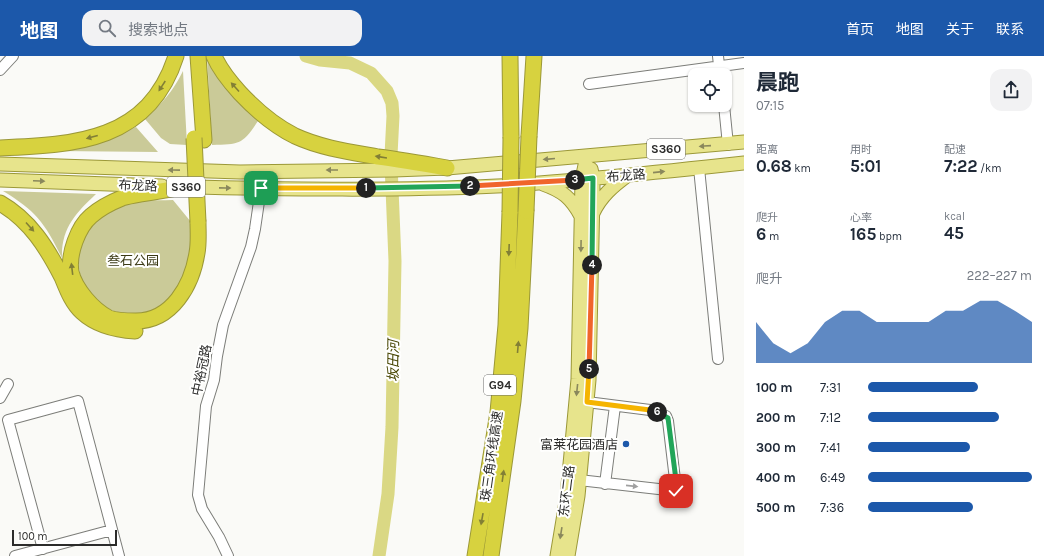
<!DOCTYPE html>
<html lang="zh">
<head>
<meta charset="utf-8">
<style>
	:root { --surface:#fff; --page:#f2f2f3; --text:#1f2937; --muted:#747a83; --accent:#1c58aa }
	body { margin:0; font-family:Karla,"Noto Sans SC",sans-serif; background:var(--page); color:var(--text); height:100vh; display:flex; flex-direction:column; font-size:15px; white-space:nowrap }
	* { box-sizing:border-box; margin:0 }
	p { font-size:13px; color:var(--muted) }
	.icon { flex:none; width:22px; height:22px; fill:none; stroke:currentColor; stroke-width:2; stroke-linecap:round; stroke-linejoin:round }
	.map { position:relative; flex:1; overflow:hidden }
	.details { display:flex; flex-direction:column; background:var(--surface); width:300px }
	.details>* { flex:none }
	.buttons { position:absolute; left:688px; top:12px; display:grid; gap:8px }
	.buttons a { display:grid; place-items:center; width:44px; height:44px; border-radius:8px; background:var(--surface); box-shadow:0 1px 3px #0004; font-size:20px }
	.scale { position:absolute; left:12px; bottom:10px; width:105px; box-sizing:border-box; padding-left:4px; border:2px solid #2c2c2b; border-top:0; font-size:11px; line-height:14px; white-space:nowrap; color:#2c2c2b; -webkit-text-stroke:3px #fffffe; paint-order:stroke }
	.pin { position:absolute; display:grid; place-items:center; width:34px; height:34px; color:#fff; margin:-17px; border-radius:8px; box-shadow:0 2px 6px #0006 }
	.km { position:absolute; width:20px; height:20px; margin:-10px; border-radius:50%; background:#222; color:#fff; font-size:11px; line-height:20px; text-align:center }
	.round { display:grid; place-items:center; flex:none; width:42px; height:42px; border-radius:12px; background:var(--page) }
	.head { display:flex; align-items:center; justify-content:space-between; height:68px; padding:0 12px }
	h1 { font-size:22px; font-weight:700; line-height:30px }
	.metrics { display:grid; grid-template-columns:repeat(3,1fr); gap:6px; height:68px; padding:4px 12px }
	.metrics div { display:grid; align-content:center }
	.metrics b { font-size:17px; font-weight:700 }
	.metrics small { font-size:11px; font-weight:400 }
	.metrics p { font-size:11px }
	.chart { height:112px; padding:8px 12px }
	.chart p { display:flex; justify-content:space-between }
	.chart svg { width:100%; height:72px; margin-top:4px; fill:var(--accent); opacity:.7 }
	ul { padding:0 12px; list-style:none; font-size:13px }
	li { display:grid; grid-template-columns:64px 48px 1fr; align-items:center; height:30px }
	li i { height:10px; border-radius:5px; background:var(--accent) }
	header { display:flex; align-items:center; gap:24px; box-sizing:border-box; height:56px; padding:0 20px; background:var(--accent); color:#fff }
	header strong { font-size:19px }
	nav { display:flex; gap:22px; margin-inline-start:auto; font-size:14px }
	.search { width:280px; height:36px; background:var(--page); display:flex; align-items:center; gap:10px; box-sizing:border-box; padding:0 14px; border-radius:12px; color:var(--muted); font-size:15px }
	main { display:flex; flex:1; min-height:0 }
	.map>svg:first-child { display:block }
	.green { fill:#caca98 }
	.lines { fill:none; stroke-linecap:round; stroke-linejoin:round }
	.river { stroke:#dad884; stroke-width:13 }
	.minor-casing { stroke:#7c7d79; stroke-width:12 }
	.major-casing { stroke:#9b9838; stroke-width:15 }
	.highway-casing { stroke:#9b9838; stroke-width:17 }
	.minor { stroke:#fff; stroke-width:10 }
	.major { stroke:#e7e48c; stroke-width:13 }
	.highway { stroke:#d7d23f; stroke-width:15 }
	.highway-bridge-casing { stroke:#9b9838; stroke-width:17; stroke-linecap:butt }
	.highway-bridge { stroke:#d7d23f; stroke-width:15 }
	.oneway { fill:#827f35 }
	.oneway2 { fill:#8a885c }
	.oneway3 { fill:#a0a0a0 }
	.split-1-casing { stroke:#fff; stroke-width:8 }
	.split-2-casing { stroke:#fff; stroke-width:8 }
	.split-3-casing { stroke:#fff; stroke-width:8 }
	.split-4-casing { stroke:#fff; stroke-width:8 }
	.split-5-casing { stroke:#fff; stroke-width:8 }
	.split-6-casing { stroke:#fff; stroke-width:8 }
	.split-7-casing { stroke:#fff; stroke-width:8 }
	.split-1 { stroke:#f5b400; stroke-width:5 }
	.split-2 { stroke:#22a559; stroke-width:5 }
	.split-3 { stroke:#f0652b; stroke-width:5 }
	.split-4 { stroke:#22a559; stroke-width:5 }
	.split-5 { stroke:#f0652b; stroke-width:5 }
	.split-6 { stroke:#f5b400; stroke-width:5 }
	.split-7 { stroke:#22a559; stroke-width:5 }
	.poi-dot { fill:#1c58aa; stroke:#fffffe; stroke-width:1.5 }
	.labels { text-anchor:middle; stroke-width:4; stroke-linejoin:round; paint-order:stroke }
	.shield { fill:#fffffe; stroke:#6b6b6a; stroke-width:1 }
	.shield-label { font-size:12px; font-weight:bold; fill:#2c2c2b }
	.street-label { font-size:13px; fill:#2c2c2b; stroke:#fffffe }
	.park-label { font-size:13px; fill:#3b3a16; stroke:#fffffe }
	.poi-label { font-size:13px; fill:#2c2c2b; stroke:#fffffe; text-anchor:end }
	.water-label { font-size:14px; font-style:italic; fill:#464400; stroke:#fffffe }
</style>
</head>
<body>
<header>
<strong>地图</strong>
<div class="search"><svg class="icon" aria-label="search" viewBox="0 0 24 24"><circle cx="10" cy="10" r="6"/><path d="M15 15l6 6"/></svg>搜索地点</div>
<nav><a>首页</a><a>地图</a><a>关于</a><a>联系</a></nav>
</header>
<main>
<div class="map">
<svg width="744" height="500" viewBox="0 0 744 500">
	<rect width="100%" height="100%" fill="#fafaf7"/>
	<path class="green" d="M207 0 229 34 258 65C242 89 240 88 212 89Z
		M183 15 187 89 170 88 161 82 145 63C162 47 172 37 183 15Z
		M136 71 158 96 57 95C86 89 108 84 136 71Z
		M3 135 96 138C76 157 61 172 62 202 45 167 36 155 3 135Z
		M173 144 191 166C191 176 192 187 190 196 184 229 168 258 131 258 116 258 102 251 91 239 75 222 75 193 88 174 95 164 115 151 127 147 142 143 158 145 173 144Z"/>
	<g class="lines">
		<path class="river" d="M306 0 320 4 350 7 371 17 387 35 392 47 393 60 391 99
			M379 500 388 438 392 371 395 205 391 108"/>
		<g class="minor-casing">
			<path id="minor" d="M718 0 720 19
				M0 14 13 0
				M589 28 744 7
				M724 49 728 89
				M699 112 718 303
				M0 342 8 328
				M579 424 676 435V432L668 365 666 360 650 354 587 346
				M605 428 615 350
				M43 493 8 364 78 345 119 500
				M15 500 112 474
				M228 500 219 481 202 453 198 439 199 428 206 350 214 324 217 300 223 269 251 191 255 173 261 132"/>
		</g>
		<g class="major-casing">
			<path id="major" d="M0 108 240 116 394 114 447 112 744 86
				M0 124 162 130
				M543 128C563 135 571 142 581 160
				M188 131C290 133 394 135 497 130 579 125 662 116 744 107
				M593 157C601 140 613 130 628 119
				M557 500 567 440 578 323 582 123 587 100
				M568 500 578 440 589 324 593 138V122L591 113"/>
		</g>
		<g class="highway-casing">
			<path id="highway" d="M198 0 204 84
				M214 0C220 14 230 26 240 37 256 54 275 70 295 80 321 92 350 96 378 101 401 104 424 108 447 112
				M510 0 511 81
				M529 80 534 0
				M0 92C76 89 149 85 176 0
				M182 131C168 134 154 136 140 138 134 139 128 140 122 142 112 146 99 153 91 160 78 171 68 198 71 216 75 233 93 254 109 262 116 265 127 265 136 265 172 265 192 229 197 197 199 187 198 176 198 166
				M0 147C30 164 47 192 62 221 67 233 72 247 82 256 96 269 117 274 135 275
				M475 500 498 356 506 269 510 156
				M491 500 513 345 520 272 526 155"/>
		</g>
		<use href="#minor" class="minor"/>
		<use href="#major" class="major"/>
		<use href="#highway" class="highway"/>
		<g class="highway-bridge-casing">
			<path id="highway-bridge" d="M194 82 198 166
				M526 155 529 80
				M510 156 511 81"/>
		</g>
		<use href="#highway-bridge" class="highway-bridge"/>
	</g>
	<defs><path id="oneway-solid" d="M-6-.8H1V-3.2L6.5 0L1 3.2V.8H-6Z"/></defs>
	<g class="oneway">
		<use href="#oneway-solid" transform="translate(162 30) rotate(123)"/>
		<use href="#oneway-solid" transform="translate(235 31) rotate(-132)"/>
		<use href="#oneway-solid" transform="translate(92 81) rotate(165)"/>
		<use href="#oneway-solid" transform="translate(381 101) rotate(-171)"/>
		<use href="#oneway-solid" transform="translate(30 171) rotate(48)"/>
		<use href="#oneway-solid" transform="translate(509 194) rotate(92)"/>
		<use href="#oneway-solid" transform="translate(72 213) rotate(-97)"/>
		<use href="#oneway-solid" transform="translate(518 291) rotate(-85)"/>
		<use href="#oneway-solid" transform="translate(503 420) rotate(-82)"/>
		<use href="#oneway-solid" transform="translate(482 463) rotate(100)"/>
	</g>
	<g class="oneway2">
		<use href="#oneway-solid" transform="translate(705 90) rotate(176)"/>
		<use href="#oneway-solid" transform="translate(549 103) rotate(175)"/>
		<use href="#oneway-solid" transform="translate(174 114) rotate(-179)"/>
		<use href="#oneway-solid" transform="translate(332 114) rotate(180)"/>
		<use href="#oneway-solid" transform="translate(659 116) rotate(-6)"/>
		<use href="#oneway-solid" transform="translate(39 125) rotate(2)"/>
		<use href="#oneway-solid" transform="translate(225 132) rotate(1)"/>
		<use href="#oneway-solid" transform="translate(581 190) rotate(91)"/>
		<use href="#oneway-solid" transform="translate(577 334) rotate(96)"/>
		<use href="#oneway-solid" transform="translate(561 477) rotate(99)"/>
	</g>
	<use class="oneway3" href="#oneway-solid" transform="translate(632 430) rotate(6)"/>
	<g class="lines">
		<g class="split-1-casing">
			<path id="split-1" d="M261 132H366"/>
		</g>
		<g class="split-2-casing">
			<path id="split-2" d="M366 132 470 130"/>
		</g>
		<g class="split-3-casing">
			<path id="split-3" d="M470 130 575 124"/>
		</g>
		<g class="split-4-casing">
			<path id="split-4" d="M575 124 593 122 592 209"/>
		</g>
		<g class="split-5-casing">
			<path id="split-5" d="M589 313 592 209"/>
		</g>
		<g class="split-6-casing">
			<path id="split-6" d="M589 313 587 346 650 354 657 356"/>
		</g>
		<g class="split-7-casing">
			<path id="split-7" d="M657 356 668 362 676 424V435"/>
		</g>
		<use href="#split-1" class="split-1"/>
		<use href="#split-2" class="split-2"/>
		<use href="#split-3" class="split-3"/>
		<use href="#split-4" class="split-4"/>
		<use href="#split-5" class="split-5"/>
		<use href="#split-6" class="split-6"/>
		<use href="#split-7" class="split-7"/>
	</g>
	<circle class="poi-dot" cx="626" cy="388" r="4"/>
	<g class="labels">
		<g class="shield">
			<rect x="647" y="83" width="38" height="20" rx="3"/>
			<rect x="167" y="121" width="38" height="20" rx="3"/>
			<rect x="484" y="319" width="32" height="20" rx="3"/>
		</g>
		<g class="shield-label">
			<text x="666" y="97">S360</text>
			<text x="186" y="135">S360</text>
			<text x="500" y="333">G94</text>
		</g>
		<g class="street-label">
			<text transform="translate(626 119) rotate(-5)" y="5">布龙路</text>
			<text transform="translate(138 129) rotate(2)" y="5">布龙路</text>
			<text transform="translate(201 314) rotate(-78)" y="5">中裕冠路</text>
			<text transform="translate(491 400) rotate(-82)" y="5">珠三角环线高速</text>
			<text transform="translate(566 435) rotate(-83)" y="5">东环二路</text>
		</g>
		<g class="park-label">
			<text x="133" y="209">叁石公园</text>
		</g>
		<g class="poi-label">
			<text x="618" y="393">富莱花园酒店</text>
		</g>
		<g class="water-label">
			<text transform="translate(393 305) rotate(-89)" y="5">坂田河</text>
		</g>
	</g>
</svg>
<div class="buttons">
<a><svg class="icon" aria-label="locate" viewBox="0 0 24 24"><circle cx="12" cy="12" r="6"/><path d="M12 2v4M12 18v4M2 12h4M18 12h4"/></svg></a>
</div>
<div class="scale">100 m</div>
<div class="pin" style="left:261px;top:132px;background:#1e9e55"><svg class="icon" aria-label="arrive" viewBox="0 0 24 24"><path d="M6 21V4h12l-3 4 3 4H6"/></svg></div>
<div class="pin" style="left:676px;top:435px;background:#d93025"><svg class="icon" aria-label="check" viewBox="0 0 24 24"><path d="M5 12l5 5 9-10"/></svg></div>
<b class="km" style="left:366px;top:132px">1</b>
<b class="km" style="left:470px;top:130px">2</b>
<b class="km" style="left:575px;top:124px">3</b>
<b class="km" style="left:592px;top:209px">4</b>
<b class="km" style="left:589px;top:313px">5</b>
<b class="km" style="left:657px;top:356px">6</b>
</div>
<section class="details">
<div class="head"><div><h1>晨跑</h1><p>07:15</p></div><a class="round"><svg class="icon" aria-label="share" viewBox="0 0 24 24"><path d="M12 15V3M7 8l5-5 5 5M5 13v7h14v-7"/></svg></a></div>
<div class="metrics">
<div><p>距离</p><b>0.68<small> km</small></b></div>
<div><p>用时</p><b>5:01</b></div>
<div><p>配速</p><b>7:22<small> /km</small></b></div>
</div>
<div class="metrics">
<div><p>爬升</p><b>6<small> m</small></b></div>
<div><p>心率</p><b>165<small> bpm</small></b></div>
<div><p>kcal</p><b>45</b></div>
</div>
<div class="chart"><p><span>爬升</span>222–227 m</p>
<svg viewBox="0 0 160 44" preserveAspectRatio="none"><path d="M0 44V19L10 32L20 38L30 32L40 19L50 12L60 12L70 19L80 19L90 19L100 19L110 12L120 12L130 6L140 6L150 12L160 19V44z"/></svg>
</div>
<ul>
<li><b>100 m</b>7:31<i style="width:67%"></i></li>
<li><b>200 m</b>7:12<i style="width:80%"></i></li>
<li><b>300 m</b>7:41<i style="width:62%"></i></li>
<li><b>400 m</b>6:49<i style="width:100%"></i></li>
<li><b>500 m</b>7:36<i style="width:64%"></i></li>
</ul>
</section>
</main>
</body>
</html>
